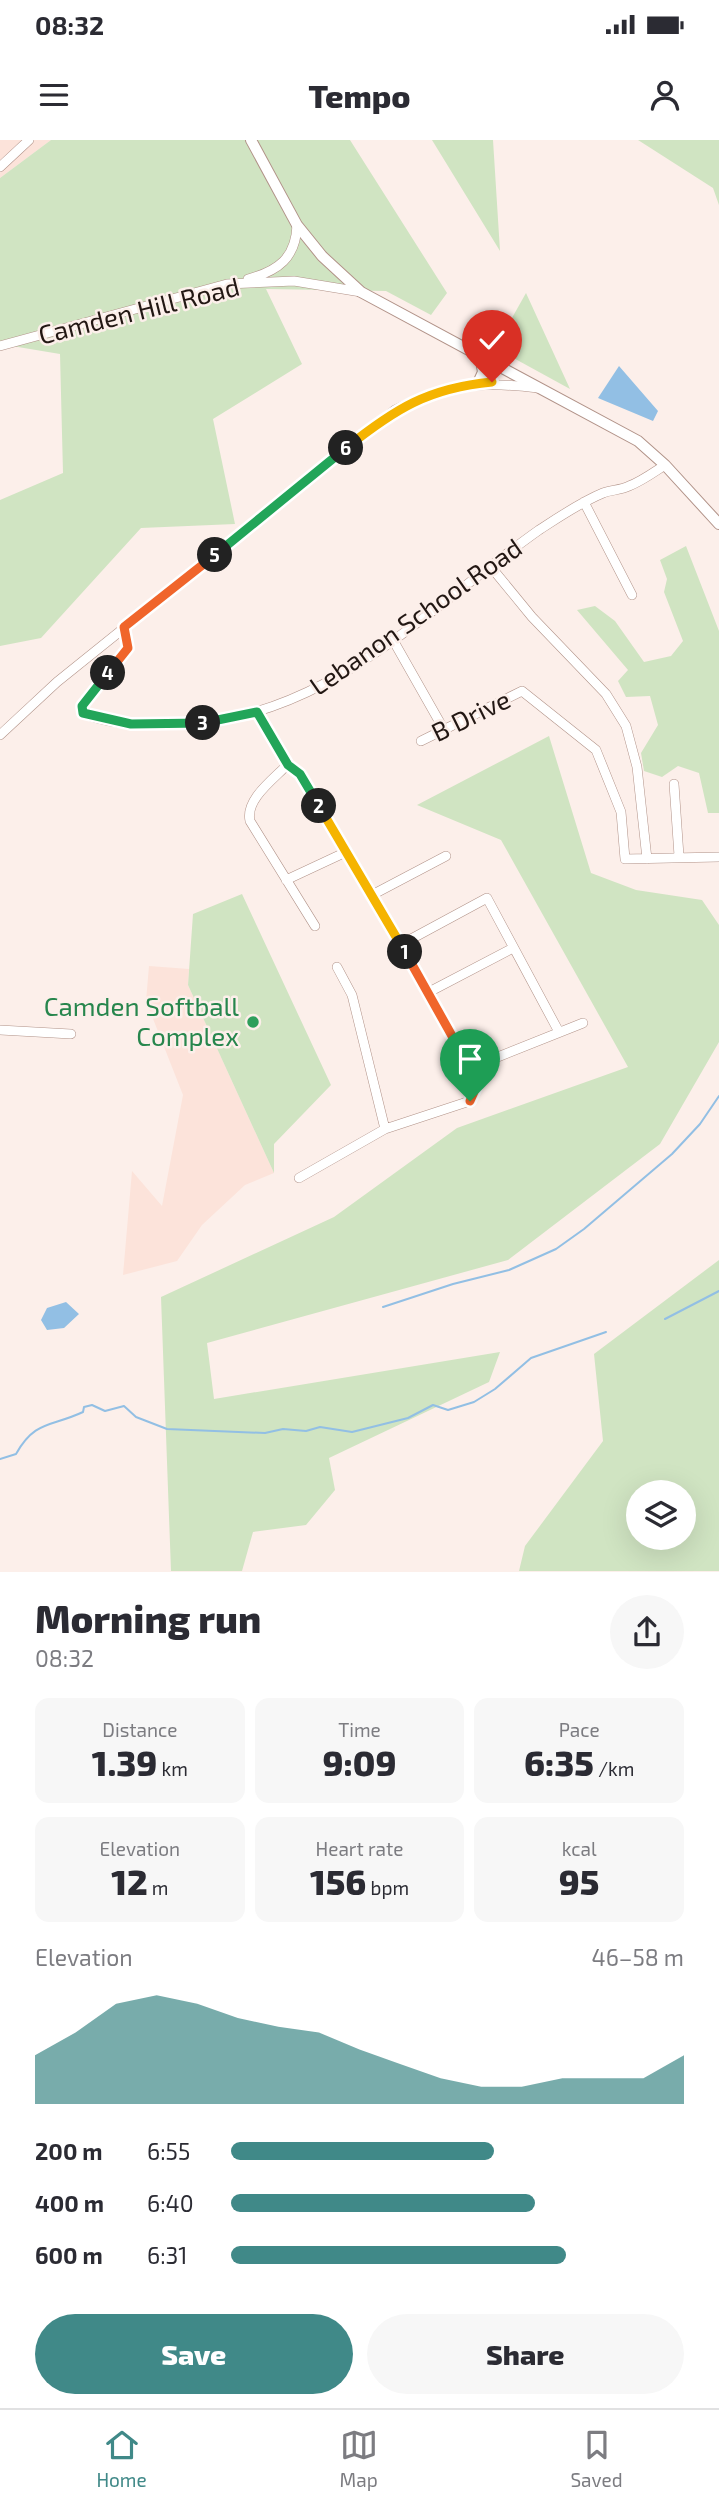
<!DOCTYPE html>
<html lang="en">
<head>
<meta charset="utf-8">
<style>
	:root { --surface:#fff; --page:#f7f7f7; --text:#2b2b33; --muted:#7c7c81; --line:#e1e1e2; --accent:#408988 }
	body { margin:0; font-family:"Exo 2",sans-serif; background:var(--page); color:var(--text); height:100vh; display:flex; flex-direction:column; font-size:26px; white-space:nowrap }
	* { box-sizing:border-box; margin:0 }
	p { font-size:23px; color:var(--muted) }
	.icon { flex:none; width:38px; height:38px; fill:none; stroke:currentColor; stroke-width:2; stroke-linecap:round; stroke-linejoin:round }
	.map { position:relative; height:1432px; overflow:hidden }
	.details { display:flex; flex-direction:column; background:var(--surface); flex:1 }
	.details>* { flex:none }
	.buttons { position:absolute; left:626px; top:1340px; display:grid; gap:14px }
	.buttons a { display:grid; place-items:center; width:70px; height:70px; border-radius:50%; background:var(--surface); box-shadow:0 7px 28px #0002; font-size:35px }
	.pin { position:absolute; display:grid; place-items:center; width:60px; height:60px; color:#fff; margin:-72px -30px; border-radius:50% 50% 50% 0; rotate:-45deg; box-shadow:0 0 7px #0007 }
	.pin .icon { rotate:45deg }
	.km { position:absolute; width:35px; height:35px; margin:-18px; border-radius:50%; background:#222; color:#fff; font-size:19px; line-height:35px; text-align:center }
	.round { display:grid; place-items:center; flex:none; width:74px; height:74px; border-radius:37px; background:var(--page) }
	.overview { display:flex; align-items:center; justify-content:space-between; height:119px; padding:0 35px }
	h1 { font-size:38px; font-weight:800; line-height:52px }
	.metrics { display:grid; grid-template-columns:repeat(3,1fr); gap:10px; height:119px; padding:7px 35px }
	.metrics div { display:grid; align-content:center; border-radius:14px; background:var(--page); text-align:center }
	.metrics b { font-size:35px; font-weight:800 }
	.metrics small { font-size:19px; font-weight:400 }
	.metrics p { font-size:19px }
	.chart { height:196px; padding:14px 35px }
	.chart p { display:flex; justify-content:space-between }
	.chart svg { width:100%; height:126px; margin-top:7px; fill:var(--accent); opacity:.7 }
	.cta { display:flex; gap:14px; margin-top:auto; padding:14px 35px }
	.cta a { flex:1; height:80px; border-radius:42px; background:var(--accent); color:#fff; font-size:28px; font-weight:800; line-height:80px; text-align:center }
	.cta a+a { background:var(--page); color:var(--text) }
	ul { padding:0 35px; list-style:none; font-size:23px }
	li { display:grid; grid-template-columns:112px 84px 1fr; align-items:center; height:52px }
	li i { height:18px; border-radius:9px; background:var(--accent) }
	.status { display:flex; justify-content:space-between; align-items:center; height:49px; padding:0 35px; background:var(--surface); direction:ltr }
	.status svg { height:19px; fill:currentColor }
	header { display:flex; justify-content:space-between; align-items:center; height:91px; padding:0 35px; background:var(--surface); font-size:32px; font-weight:800 }
	.tabs { display:flex; justify-content:space-around; align-items:center; height:98px; border-top:2px solid var(--line); background:var(--surface); font-size:19px; color:var(--muted) }
	.tabs a { display:grid; justify-items:center; gap:4px }
	.tabs .selected { color:var(--accent) }
	.map>svg:first-child { display:block }
	.built { fill:#fce3da }
	.green { fill:#d0e4c2; fill-rule:evenodd }
	.water { fill:#92bfe4 }
	.lines { fill:none; stroke-linecap:round; stroke-linejoin:round }
	.stream { stroke:#92bfe4; stroke-width:2 }
	.minor-casing { stroke:#b19288; stroke-width:10 }
	.major-casing { stroke:#b19288; stroke-width:12 }
	.minor { stroke:#fff; stroke-width:9 }
	.major { stroke:#fff; stroke-width:10 }
	.split-1-casing { stroke:#fff; stroke-width:14 }
	.split-2-casing { stroke:#fff; stroke-width:14 }
	.split-3-casing { stroke:#fff; stroke-width:14 }
	.split-4-casing { stroke:#fff; stroke-width:14 }
	.split-5-casing { stroke:#fff; stroke-width:14 }
	.split-6-casing { stroke:#fff; stroke-width:14 }
	.split-7-casing { stroke:#fff; stroke-width:14 }
	.split-1 { stroke:#f0652b; stroke-width:9 }
	.split-2 { stroke:#f5b400; stroke-width:9 }
	.split-3 { stroke:#22a559; stroke-width:9 }
	.split-4 { stroke:#22a559; stroke-width:9 }
	.split-5 { stroke:#f0652b; stroke-width:9 }
	.split-6 { stroke:#22a559; stroke-width:9 }
	.split-7 { stroke:#f5b400; stroke-width:9 }
	.leisure-dot { fill:#2e9e5b; stroke:#fcefea; stroke-width:2.5 }
	.labels { text-anchor:middle; stroke-width:5; stroke-linejoin:round; paint-order:stroke }
	.street-label { font-size:26px; fill:#221713; stroke:#fcefea }
	.leisure-label { font-size:26px; fill:#27864d; stroke:#fcefea; text-anchor:end }
</style>
</head>
<body>
<div class="status"><b>08:32</b><svg viewBox="0 0 49 12"><path d="M0 12V9h3v3zM5 12V6h3v6zM10 12V3h3v9zM15 12V0h3v12zM26 1h20v11H26zM47 4h2v5h-2z"/></svg></div>
<header><svg class="icon" aria-label="menu" viewBox="0 0 24 24"><path d="M4 6h16M4 12h16M4 18h16"/></svg>Tempo<svg class="icon" aria-label="person" viewBox="0 0 24 24"><circle cx="12" cy="8" r="4"/><path d="M4 21q1-7 8-7t8 7"/></svg></header>
<div class="map">
<svg width="719" height="1432" viewBox="0 0 719 1432">
	<rect width="100%" height="100%" fill="#fcefea"/>
	<path class="built" d="M0 0H51L0 38Z
		M149 826 189 829 188 845 274 1033 245 1045 202 1085 177 1121 123 1135 132 1031 162 1066 183 955 146 861Z"/>
	<path class="green" d="M51 0H350L447 153 431 175 386 151 266 149 302 224 213 279 235 384 141 388 41 498 0 506V360L63 333 60 214 0 204V38Z
		M432 0H493L500 111Z
		M638 0H719V65L713 48Z
		M526 153 570 249 495 208Z
		M686 406 719 491V673H708L699 633 678 626 662 637 644 631 641 613 658 585 650 556 626 557 618 541 628 530 577 470 595 466 615 481 644 522 671 516 683 501 664 452 667 439 660 420Z
		M549 596 591 733 636 750 702 760 719 785V902L660 1004 508 1120 207 1203 214 1259 500 1212 489 1242 329 1318 335 1350 306 1385 253 1392 242 1431H171L161 1157 334 1077 457 988 628 927 501 700 417 665Z
		M242 754 331 945 274 1004V1033L188 845 193 774Z
		M719 1120V1431H519L525 1406 603 1301 594 1214ZM639 1353H684V1398H639Z"/>
	<path class="water" d="M619 226 658 271 653 281 598 258Z
		M66 1162 79 1174 64 1188 47 1190 41 1180 47 1168Z"/>
	<g class="lines">
		<path class="stream" d="M383 1167 453 1144 509 1130 556 1109 584 1089 672 1014 700 984 719 956
			M665 1179 719 1151
			M0 1319 16 1314C35 1280 51 1287 83 1272L84 1267 92 1265 105 1271 124 1266 136 1277 167 1289 265 1293 283 1289 306 1291 320 1287 352 1292 408 1278 433 1265 448 1270 474 1262 495 1249 531 1218 606 1192"/>
		<g class="minor-casing">
			<path id="minor" d="M0 27 29 0
				M248 139C278 131 296 118 297 85
				M0 206 227 144 294 141 361 152
				M584 362 632 455
				M491 427 532 477 606 554 626 586 637 627 647 719
				M124 487 128 508 82 566 83 573C106 584 136 584 161 585 318 588 420 474 539 390 559 377 581 362 603 353 611 350 621 350 629 346 642 341 654 332 665 325
				M393 500 443 588
				M257 572 288 624 300 634 429 852 477 945 470 961 385 989 299 1038
				M0 595 57 542 395 270C446 244 482 241 538 248
				M421 601 522 551 596 610 621 672 625 719 719 717
				M288 624C274 639 245 659 250 681L315 786
				M674 644 679 716
				M286 740 346 712
				M372 755 446 716
				M400 805 487 758 559 892
				M337 827 352 855 385 989
				M429 852 513 808
				M0 890 71 894
				M470 928 583 883"/>
		</g>
		<g class="major-casing">
			<path id="major" d="M251 0 297 85 322 116 361 152 638 301 665 325 719 384
				M478 243 483 232 480 215"/>
		</g>
		<use href="#minor" class="minor"/>
		<use href="#major" class="major"/>
	</g>
	<g class="lines">
		<g class="split-1-casing">
			<path id="split-1" d="M405 812 470 928 477 945 470 961"/>
		</g>
		<g class="split-2-casing">
			<path id="split-2" d="M319 666 405 812"/>
		</g>
		<g class="split-3-casing">
			<path id="split-3" d="M203 583 257 572 288 625 300 634 319 666"/>
		</g>
		<g class="split-4-casing">
			<path id="split-4" d="M108 533 82 566 83 573 131 584 203 583"/>
		</g>
		<g class="split-5-casing">
			<path id="split-5" d="M108 533 128 508 124 487 215 415"/>
		</g>
		<g class="split-6-casing">
			<path id="split-6" d="M215 415 346 308"/>
		</g>
		<g class="split-7-casing">
			<path id="split-7" d="M346 308C395 269 428 248 492 242"/>
		</g>
		<use href="#split-1" class="split-1"/>
		<use href="#split-2" class="split-2"/>
		<use href="#split-3" class="split-3"/>
		<use href="#split-4" class="split-4"/>
		<use href="#split-5" class="split-5"/>
		<use href="#split-6" class="split-6"/>
		<use href="#split-7" class="split-7"/>
	</g>
	<circle class="leisure-dot" cx="253" cy="882" r="7"/>
	<g class="labels">
		<g class="street-label">
			<text transform="translate(139 171) rotate(-14)" y="9">Camden Hill Road</text>
			<text transform="translate(416 477) rotate(-35)" y="9">Lebanon School Road</text>
			<text transform="translate(471 576) rotate(-26)" y="9">B Drive</text>
		</g>
		<g class="leisure-label">
			<text x="239" y="876">Camden Softball<tspan x="239" dy="30">Complex</tspan></text>
		</g>
	</g>
</svg>
<div class="buttons">
<a><svg class="icon" aria-label="layers" viewBox="0 0 24 24"><path d="M12 4l9 5-9 5-9-5zM3 14l9 5 9-5"/></svg></a>
</div>
<div class="pin" style="left:470px;top:961px;background:#1e9e55"><svg class="icon" aria-label="arrive" viewBox="0 0 24 24"><path d="M6 21V4h12l-3 4 3 4H6"/></svg></div>
<div class="pin" style="left:492px;top:242px;background:#d93025"><svg class="icon" aria-label="check" viewBox="0 0 24 24"><path d="M5 12l5 5 9-10"/></svg></div>
<b class="km" style="left:405px;top:812px">1</b>
<b class="km" style="left:319px;top:666px">2</b>
<b class="km" style="left:203px;top:583px">3</b>
<b class="km" style="left:108px;top:533px">4</b>
<b class="km" style="left:215px;top:415px">5</b>
<b class="km" style="left:346px;top:308px">6</b>
</div>
<section class="details">
<div class="overview"><div><h1>Morning run</h1><p>08:32</p></div><a class="round"><svg class="icon" aria-label="share" viewBox="0 0 24 24"><path d="M12 15V3M7 8l5-5 5 5M5 13v7h14v-7"/></svg></a></div>
<div class="metrics">
<div><p>Distance</p><b>1.39<small> km</small></b></div>
<div><p>Time</p><b>9:09</b></div>
<div><p>Pace</p><b>6:35<small> /km</small></b></div>
</div>
<div class="metrics">
<div><p>Elevation</p><b>12<small> m</small></b></div>
<div><p>Heart rate</p><b>156<small> bpm</small></b></div>
<div><p>kcal</p><b>95</b></div>
</div>
<div class="chart"><p><span>Elevation</span>46–58 m</p>
<svg viewBox="0 0 160 44" preserveAspectRatio="none"><path d="M0 44V27L10 19L20 9L30 6L40 9L50 14L60 17L70 19L80 25L90 30L100 35L110 38L120 38L130 35L140 35L150 35L160 27V44z"/></svg>
</div>
<ul>
<li><b>200 m</b>6:55<i style="width:58%"></i></li>
<li><b>400 m</b>6:40<i style="width:67%"></i></li>
<li><b>600 m</b>6:31<i style="width:74%"></i></li>
</ul>
<div class="cta"><a>Save</a><a>Share</a></div>
</section>
<nav class="tabs">
<a class="selected"><svg class="icon" aria-label="home" viewBox="0 0 24 24"><path d="M3 11l9-7 9 7M6 9v11h12V9"/></svg>Home</a>
<a><svg class="icon" aria-label="map" viewBox="0 0 24 24"><path d="M3 6l6-2 6 2 6-2v14l-6 2-6-2-6 2zM9 4v14M15 6v14"/></svg>Map</a>
<a><svg class="icon" aria-label="saved" viewBox="0 0 24 24"><path d="M7 4h10v16l-5-4-5 4z"/></svg>Saved</a>
</nav>
</body>
</html>
